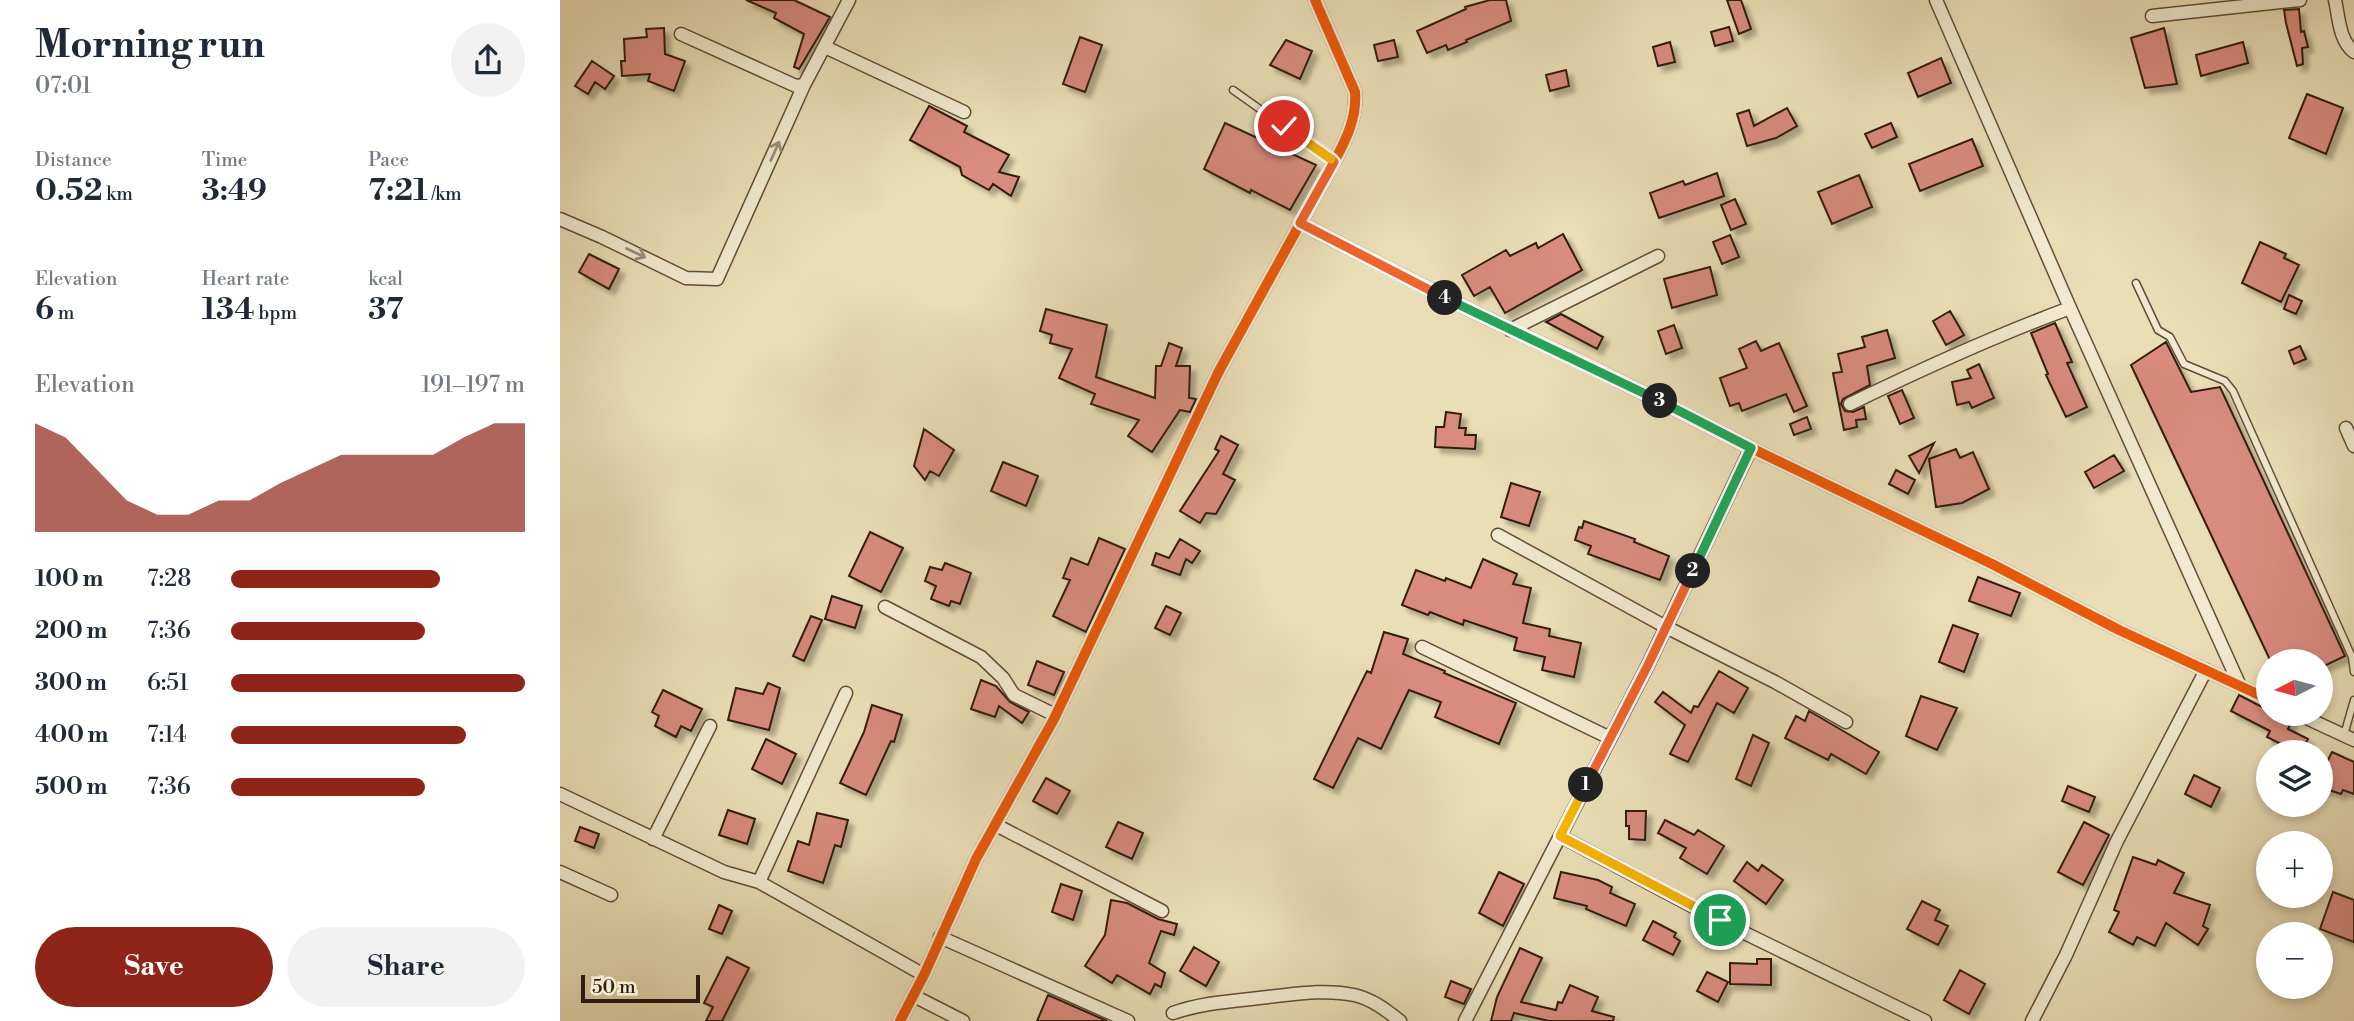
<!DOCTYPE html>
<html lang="en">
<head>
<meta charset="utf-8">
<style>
	:root { --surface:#fff; --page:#f2f2f3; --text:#1f2937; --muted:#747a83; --accent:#8f2418 }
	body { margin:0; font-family:"Libre Bodoni",serif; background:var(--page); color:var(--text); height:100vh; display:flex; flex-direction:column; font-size:26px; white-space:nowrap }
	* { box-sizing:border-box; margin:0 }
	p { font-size:23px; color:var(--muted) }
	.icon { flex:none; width:38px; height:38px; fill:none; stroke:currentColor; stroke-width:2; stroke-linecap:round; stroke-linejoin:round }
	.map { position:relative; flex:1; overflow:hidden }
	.side { display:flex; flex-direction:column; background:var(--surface); width:560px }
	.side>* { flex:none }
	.needle { width:46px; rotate:264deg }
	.buttons { position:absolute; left:1696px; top:649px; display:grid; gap:14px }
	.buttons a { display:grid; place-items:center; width:77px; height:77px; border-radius:50%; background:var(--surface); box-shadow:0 4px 10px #0003; font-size:35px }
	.scale { position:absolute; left:21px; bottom:18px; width:119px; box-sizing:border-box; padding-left:7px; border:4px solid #331c10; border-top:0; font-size:19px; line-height:24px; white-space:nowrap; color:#331c10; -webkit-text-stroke:5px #f1ead0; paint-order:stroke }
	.pin { position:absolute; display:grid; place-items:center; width:60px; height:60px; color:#fff; margin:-30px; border:4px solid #fff; border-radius:50%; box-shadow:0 2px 7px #0007 }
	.km { position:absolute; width:35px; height:35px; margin:-18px; border-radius:50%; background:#222; color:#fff; font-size:19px; line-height:35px; text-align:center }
	.round { display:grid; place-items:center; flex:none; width:74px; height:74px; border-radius:37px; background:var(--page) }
	.summary { display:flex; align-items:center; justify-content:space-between; height:119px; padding:0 35px }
	h1 { font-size:38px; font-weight:700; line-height:52px }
	.figures { display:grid; grid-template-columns:repeat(3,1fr); gap:10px; height:119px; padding:7px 35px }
	.figures div { display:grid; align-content:center }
	.figures b { font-size:30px; font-weight:700 }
	.figures small { font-size:19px; font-weight:400 }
	.figures p { font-size:19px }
	.chart { height:196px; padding:14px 35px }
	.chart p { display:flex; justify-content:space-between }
	.chart svg { width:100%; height:126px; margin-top:7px; fill:var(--accent); opacity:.7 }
	.primary-button { display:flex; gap:14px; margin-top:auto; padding:14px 35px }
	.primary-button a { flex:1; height:80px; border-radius:42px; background:var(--accent); color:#fff; font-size:28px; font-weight:700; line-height:80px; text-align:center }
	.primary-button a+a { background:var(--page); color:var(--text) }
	ul { padding:0 35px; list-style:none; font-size:23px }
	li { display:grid; grid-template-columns:112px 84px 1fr; align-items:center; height:52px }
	li i { height:18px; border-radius:9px; background:var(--accent) }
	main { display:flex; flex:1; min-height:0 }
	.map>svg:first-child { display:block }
	.building { fill:#d88b7e; stroke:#331c10; stroke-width:2; filter:url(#shadow) }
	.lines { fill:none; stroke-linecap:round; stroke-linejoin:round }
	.service-casing { stroke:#614c3a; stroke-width:9 }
	.minor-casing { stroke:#614c3a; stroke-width:15 }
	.service { stroke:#f1ead0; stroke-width:6 }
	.minor { stroke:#f1ead0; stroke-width:12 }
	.cycleway-casing { stroke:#f1ead0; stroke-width:15 }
	.cycleway { stroke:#e8590c; stroke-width:10 }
	.oneway { stroke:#9c8d7a }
	.split-1-casing { stroke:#fff; stroke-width:14 }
	.split-2-casing { stroke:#fff; stroke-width:14 }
	.split-3-casing { stroke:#fff; stroke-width:14 }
	.split-4-casing { stroke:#fff; stroke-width:14 }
	.split-5-casing { stroke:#fff; stroke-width:14 }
	.split-6-casing { stroke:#fff; stroke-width:14 }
	.split-1 { stroke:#f5b400; stroke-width:9 }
	.split-2 { stroke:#f0652b; stroke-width:9 }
	.split-3 { stroke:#22a559; stroke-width:9 }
	.split-4 { stroke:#22a559; stroke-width:9 }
	.split-5 { stroke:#f0652b; stroke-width:9 }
	.split-6 { stroke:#f5b400; stroke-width:9 }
</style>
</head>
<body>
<main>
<section class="side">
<div class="summary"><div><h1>Morning run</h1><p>07:01</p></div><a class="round"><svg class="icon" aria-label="share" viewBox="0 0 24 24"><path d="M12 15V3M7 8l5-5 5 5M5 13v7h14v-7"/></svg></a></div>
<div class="figures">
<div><p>Distance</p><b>0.52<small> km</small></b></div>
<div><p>Time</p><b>3:49</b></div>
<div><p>Pace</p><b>7:21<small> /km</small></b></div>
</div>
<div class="figures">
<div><p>Elevation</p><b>6<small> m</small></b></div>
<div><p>Heart rate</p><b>134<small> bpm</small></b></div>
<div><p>kcal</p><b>37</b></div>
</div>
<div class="chart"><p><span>Elevation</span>191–197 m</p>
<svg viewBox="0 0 160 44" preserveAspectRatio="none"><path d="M0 44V6L10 11L20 22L30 33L40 38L50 38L60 33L70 33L80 27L90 22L100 17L110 17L120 17L130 17L140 11L150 6L160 6V44z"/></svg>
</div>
<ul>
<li><b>100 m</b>7:28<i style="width:71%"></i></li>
<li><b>200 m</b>7:36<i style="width:66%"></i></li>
<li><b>300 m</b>6:51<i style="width:100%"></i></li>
<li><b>400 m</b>7:14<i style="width:80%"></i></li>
<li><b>500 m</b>7:36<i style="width:66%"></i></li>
</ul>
<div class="primary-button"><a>Save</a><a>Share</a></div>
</section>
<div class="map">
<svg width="1794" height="1021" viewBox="0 0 1794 1021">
	<defs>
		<filter id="shadow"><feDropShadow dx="5.5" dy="5.5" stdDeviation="2" flood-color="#0004"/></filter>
	</defs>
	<rect width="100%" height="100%" fill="#eadeb6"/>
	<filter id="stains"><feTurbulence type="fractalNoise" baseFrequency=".00286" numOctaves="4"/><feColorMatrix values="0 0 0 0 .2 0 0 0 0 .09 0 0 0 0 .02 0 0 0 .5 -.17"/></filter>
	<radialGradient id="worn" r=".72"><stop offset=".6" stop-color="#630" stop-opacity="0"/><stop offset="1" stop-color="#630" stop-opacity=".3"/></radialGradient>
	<path class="building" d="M186 0H234L270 17 239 69 234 67 244 34 214 18 216 13Z
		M930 0H946L951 21 906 40 907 42 888 50 886 45 867 53 857 31 906 9 905 7Z
		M1167 0H1181L1191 29 1179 34Z
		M1739 9 1741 32 1744 31 1748 47 1742 48 1743 64 1737 66 1726 23 1724 10Z
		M1169 27 1173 41 1155 46 1151 32Z
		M104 28 105 54 125 61 114 91 88 81 90 74 62 76 61 61H65L64 39 87 37 86 29Z
		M1604 28 1617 84 1585 88 1571 38Z
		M520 37 542 45 525 92 503 84Z
		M726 40 752 51 740 79 710 65Z
		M834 40 838 57 818 61 814 45Z
		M1110 42 1115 62 1098 66 1093 47Z
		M1683 42 1688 63 1641 76 1636 55Z
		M1381 58 1391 83 1358 97 1348 73Z
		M32 61 54 76 45 89 35 82 28 94 15 86Z
		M1006 70 1009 86 990 91 986 75Z
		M1747 94 1783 108 1766 154 1729 138Z
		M369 106 407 126 404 132 449 155 439 172 459 177 451 196 433 184 429 190 402 175 400 167 350 140Z
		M1227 108 1237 126 1216 138 1187 146 1177 114 1189 110 1194 126Z
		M665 123 756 165 730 210 691 190 690 193 644 169Z
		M1331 123 1337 137 1312 148 1305 134Z
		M1412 139 1423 166 1360 191 1349 164Z
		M1157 173 1164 196 1099 218 1090 193 1123 181 1125 185Z
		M1299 175 1312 207 1272 224 1258 192Z
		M1175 199 1186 224 1171 230 1161 205Z
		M1003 234 1022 270 945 313 930 287 914 296 902 275 946 250 950 256 976 243 978 248Z
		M1170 235 1179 257 1162 264 1153 242Z
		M1700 242 1726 254 1724 258 1739 265 1721 302 1682 283Z
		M29 254 59 269 49 289 19 272Z
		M1150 267 1157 295 1112 308 1104 279Z
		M1729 295 1742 301 1736 314 1724 309Z
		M486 309 547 325 536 377 595 398 596 366H601L609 343 622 348 616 366H630L629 398 636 399 630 412 620 410 592 452 568 436 579 420 531 404 535 394 499 378 512 349 490 343 492 335 480 331Z
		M1390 311 1404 335 1386 345 1373 321Z
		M1001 314 1043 337 1037 349 986 322Z
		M1495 323 1512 362 1507 363 1527 407 1506 417 1486 375 1488 374 1471 333Z
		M1114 325 1122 348 1106 354 1098 331Z
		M1327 330 1335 358 1307 366 1310 385 1283 399 1281 404 1285 411 1293 412 1304 407 1306 419 1296 420 1297 427 1284 430 1273 373 1282 372 1278 354 1305 347 1302 337Z
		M1196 341 1201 351 1219 343 1247 406 1234 412 1226 394 1182 411 1179 403 1170 406 1160 378 1187 368 1179 349Z
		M1606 342 1631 392 1660 387 1785 656 1760 668V662H1711L1571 365Z
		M1740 346 1746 359 1734 364 1729 351Z
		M1419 364 1434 398 1412 408 1409 402 1397 405 1392 382 1411 378 1407 370Z
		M1342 390 1354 418 1340 424 1328 396Z
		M886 412 901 414 899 428H906L905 435H916L915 449 875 447 876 427H884Z
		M1247 417 1251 429 1234 435 1230 424Z
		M364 429 394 450 379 476 370 471 365 480 354 466Z
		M661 436 678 445 663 474 675 480 656 514 646 513 640 523 620 511 659 451 655 449Z
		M1374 443 1359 473 1349 456Z
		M1396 449 1400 458 1413 452 1429 489 1402 503 1376 507 1369 459Z
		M1554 455 1564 471 1534 488 1525 472Z
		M443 462 478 476 466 506 431 491Z
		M1336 470 1355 480 1348 494 1329 484Z
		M951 483 980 492 969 526 941 517Z
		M1024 521 1075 539 1074 542 1109 556 1100 580 1028 554 1031 546 1015 540 1019 527 1022 528Z
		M310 532 343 548 321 592 289 576Z
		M539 538 565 549 526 632 493 616 510 580 503 578 511 558 528 565Z
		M620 539 640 551 632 563 626 559 620 575 592 565 596 553 609 558Z
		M923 559 957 574 953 584 971 588 963 623 990 629 989 636 1021 643 1014 677 982 670 985 657 954 650 957 638 904 620 903 625 870 612 868 615 842 605 856 570 885 581 886 578 911 588Z
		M385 563 411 573 400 604 391 601 389 606 371 599 376 586 365 581 370 567 382 570Z
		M1418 577 1460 593 1451 616 1409 601Z
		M272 596 302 606 295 628 265 619Z
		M606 606 621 613 610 635 595 628Z
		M251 616 262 620 244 661 233 656Z
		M1393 625 1418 634 1404 672 1379 662Z
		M824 632 848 639 843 654 885 671 884 673 956 703 939 744 875 717 881 702 849 690 821 749 798 738 773 788 754 779 807 671 811 673Z
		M477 661 504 672 494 695 468 685Z
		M1159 671 1188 688 1174 713 1157 703 1128 762 1110 754 1125 725 1095 702 1103 692 1131 713 1134 706 1138 707Z
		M421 680 436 686 450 702 469 712 462 723 439 706 435 717 411 709Z
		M208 683 220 688 209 730 168 720 176 688 203 694Z
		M103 690 142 709 131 731 121 726 116 737 95 726 99 716 92 712Z
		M1679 695 1708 710V714H1717L1732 721 1728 729 1748 739 1741 752H1731L1722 748 1723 745 1707 737 1710 731 1671 711Z
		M1361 696 1397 708 1377 750 1346 736Z
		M312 705 342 715 334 742 331 741 306 795 280 783 304 732Z
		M1249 711 1319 752 1306 774 1271 754 1268 760 1225 738 1236 716 1245 721Z
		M1193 735 1209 743 1191 786 1176 779Z
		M206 739 236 754 222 784 192 769Z
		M1772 752 1794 762V794L1783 790 1781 794 1760 787V764L1765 766Z
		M1634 775 1660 788 1651 807 1625 794Z
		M486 778 510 791 497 814 473 801Z
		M1508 786 1535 797 1529 812 1502 801Z
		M168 810 195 819 187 844 159 835Z
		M1066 811H1086L1085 840 1069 839V826H1066Z
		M257 813 288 820 281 847 275 845 263 883 228 871 238 841 249 845Z
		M1105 820 1134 835 1138 830 1164 846 1147 874 1120 858 1126 848 1098 833Z
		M558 822 583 833 572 859 546 847Z
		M1524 822 1549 835 1523 885 1498 872Z
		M20 827 39 834 34 848 15 841Z
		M1573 857 1596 865 1598 860 1624 873 1614 893 1650 905 1643 926 1648 929 1638 945 1606 923 1595 946 1577 937 1573 945 1549 932 1559 912 1554 910Z
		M1187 862 1198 871 1202 865 1223 880 1206 904 1174 881Z
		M939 872 964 884 943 926 919 913Z
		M1001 872 1038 880 1052 887 1050 893 1075 904 1066 926 1026 909 1027 906 994 898Z
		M501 884 522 891 513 920 492 912Z
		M1773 892 1794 900V942L1760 929Z
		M551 900 567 903 598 919 617 924 614 935 601 931 589 963 605 973 601 987 595 984 590 994 557 975 552 983 525 966 545 935Z
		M1362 901 1380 910 1375 920 1388 926 1378 945 1347 929Z
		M159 905 172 911 162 934 149 929Z
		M1093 921 1116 933 1114 937 1120 941 1113 955 1083 940Z
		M634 947 659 962 646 986 620 971Z
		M960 948 982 958 961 1002 996 1010 998 1002 1002 1003 1010 985 1038 997 1032 1011 1054 1017 1053 1021H989L954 1013 951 1021H931L937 997Z
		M167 957 189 968 162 1021H146L153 1007 144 1003Z
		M1197 959H1211V985L1170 984V963L1197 964Z
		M1400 970 1425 984 1409 1014 1384 1000Z
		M1147 972 1168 982 1158 1002 1137 991Z
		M891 981 911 989 904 1004 885 997Z
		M488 995 547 1021H477Z"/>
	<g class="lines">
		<g class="service-casing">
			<path id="service" d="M673 90 774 162
				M1576 283 1598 330 1610 337 1624 364 1665 381 1673 391 1792 657 1794 672
				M1784 735 1794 700"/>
		</g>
		<g class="minor-casing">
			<path id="minor" d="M1376 0 1510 308 1680 686
				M1775 0C1779 18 1779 40 1794 52
				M1592 16 1740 0
				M121 34 236 86 244 85 289 0
				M265 47 404 112
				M0 219 42 237 126 278 157 279 244 85
				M740 223 920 315 1028 365 1191 448 1432 564 1559 630 1708 699
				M950 330 1098 256
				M1290 404C1362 369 1434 336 1510 308
				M1786 428 1794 446
				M938 535 1106 627 1215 682 1286 722
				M325 607 421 657 443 678 454 695 495 715
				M862 647 1050 738
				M1738 714 1794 740
				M0 794 164 872 199 882 364 975
				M436 825 602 911
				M1000 836 1160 921 1365 1021
				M93 839 150 726
				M0 872 51 895
				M199 882 286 693
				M380 937 568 1021
				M354 996 403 1021
				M613 1013C644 1002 676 1001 708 997 736 994 766 989 794 995 812 999 826 1010 840 1021
				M340 1021 364 975 416 859 494 719 659 371 774 162C786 140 797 118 795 92L755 0
				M905 1021 1088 665 1191 448
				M1472 1021 1506 955 1557 841 1646 670"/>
		</g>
		<use href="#service" class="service"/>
		<use href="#minor" class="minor"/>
		<g class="cycleway-casing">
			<path id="cycleway" d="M740 223 920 315 1028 365 1191 448 1432 564 1559 630 1708 699
				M340 1021 364 975 416 859 494 719 659 371 774 162C786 140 797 118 795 92L755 0"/>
		</g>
		<use href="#cycleway" class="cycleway"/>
	</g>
	<defs><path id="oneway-shaft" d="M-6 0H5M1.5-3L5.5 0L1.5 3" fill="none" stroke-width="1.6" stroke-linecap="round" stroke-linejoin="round" transform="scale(1.75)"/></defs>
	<g class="oneway">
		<use href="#oneway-shaft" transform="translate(215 151) rotate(-66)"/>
		<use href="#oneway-shaft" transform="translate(76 253) rotate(26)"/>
	</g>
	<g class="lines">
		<g class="split-1-casing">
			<path id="split-1" d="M1026 785 1000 836 1160 920"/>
		</g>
		<g class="split-2-casing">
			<path id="split-2" d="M1026 785 1088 665 1133 571"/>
		</g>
		<g class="split-3-casing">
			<path id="split-3" d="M1100 401 1191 448 1133 571"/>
		</g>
		<g class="split-4-casing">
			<path id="split-4" d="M885 298 1100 401"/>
		</g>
		<g class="split-5-casing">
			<path id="split-5" d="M771 159 774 162 740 223 885 298"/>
		</g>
		<g class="split-6-casing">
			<path id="split-6" d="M724 126 771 159"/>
		</g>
		<use href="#split-1" class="split-1"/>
		<use href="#split-2" class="split-2"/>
		<use href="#split-3" class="split-3"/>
		<use href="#split-4" class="split-4"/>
		<use href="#split-5" class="split-5"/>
		<use href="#split-6" class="split-6"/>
	</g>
	<rect width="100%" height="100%" filter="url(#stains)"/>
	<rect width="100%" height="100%" fill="url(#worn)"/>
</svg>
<div class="buttons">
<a><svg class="needle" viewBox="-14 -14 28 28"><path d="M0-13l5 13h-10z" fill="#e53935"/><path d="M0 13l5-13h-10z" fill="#747a83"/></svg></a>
<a><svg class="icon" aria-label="layers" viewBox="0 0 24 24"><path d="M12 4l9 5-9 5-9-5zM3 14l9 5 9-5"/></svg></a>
<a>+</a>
<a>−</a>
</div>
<div class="scale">50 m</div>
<div class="pin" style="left:1160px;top:920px;background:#1e9e55"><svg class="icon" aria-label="arrive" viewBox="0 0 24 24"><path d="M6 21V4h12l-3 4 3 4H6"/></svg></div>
<div class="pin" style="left:724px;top:126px;background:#d93025"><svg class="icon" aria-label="check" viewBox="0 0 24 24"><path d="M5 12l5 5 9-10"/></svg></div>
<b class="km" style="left:1026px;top:785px">1</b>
<b class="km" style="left:1133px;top:571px">2</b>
<b class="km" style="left:1100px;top:401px">3</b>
<b class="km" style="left:885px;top:298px">4</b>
</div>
</main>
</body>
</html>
